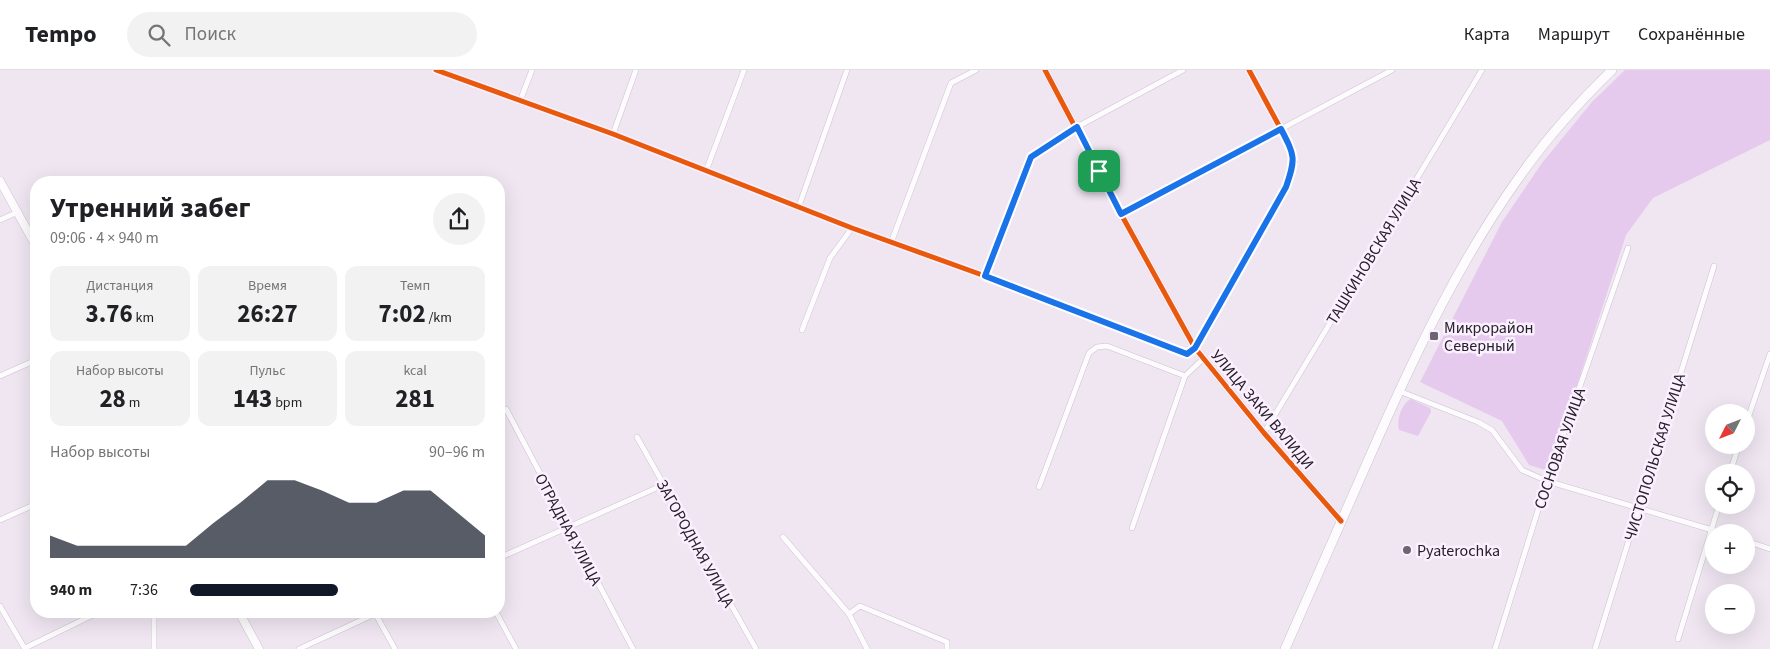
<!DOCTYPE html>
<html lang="ru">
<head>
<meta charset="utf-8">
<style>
	:root { --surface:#fff; --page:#f2f2f2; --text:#202124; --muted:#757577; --line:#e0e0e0; --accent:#111827 }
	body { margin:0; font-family:"Source Sans 3",sans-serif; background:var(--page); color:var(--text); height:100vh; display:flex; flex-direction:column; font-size:19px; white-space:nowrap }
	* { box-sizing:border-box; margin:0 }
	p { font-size:16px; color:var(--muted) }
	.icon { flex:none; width:28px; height:28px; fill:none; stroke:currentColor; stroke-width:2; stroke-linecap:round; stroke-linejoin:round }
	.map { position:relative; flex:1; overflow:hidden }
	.details { position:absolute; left:30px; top:106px; width:475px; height:442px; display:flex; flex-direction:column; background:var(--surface); border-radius:20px; box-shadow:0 5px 20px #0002 }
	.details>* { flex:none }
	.needle { width:32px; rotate:228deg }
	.tools { position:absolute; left:1705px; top:334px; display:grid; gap:10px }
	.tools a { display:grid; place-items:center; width:50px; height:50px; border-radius:50%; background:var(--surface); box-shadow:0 5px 20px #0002; font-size:25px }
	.pin { position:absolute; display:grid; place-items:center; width:42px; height:42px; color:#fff; margin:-21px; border-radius:10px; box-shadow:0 2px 8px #0006 }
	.round { display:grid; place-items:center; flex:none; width:52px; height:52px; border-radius:26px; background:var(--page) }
	.headline { display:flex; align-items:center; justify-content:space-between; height:85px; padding:0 20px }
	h1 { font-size:28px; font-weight:700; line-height:38px }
	.figures { display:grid; grid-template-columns:repeat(3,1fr); gap:8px; height:85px; padding:5px 20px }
	.figures div { display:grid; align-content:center; border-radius:12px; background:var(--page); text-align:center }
	.figures b { font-size:25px; font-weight:700 }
	.figures small { font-size:14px; font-weight:400 }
	.figures p { font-size:14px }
	.chart { height:140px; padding:10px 20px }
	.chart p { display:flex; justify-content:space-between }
	.chart svg { width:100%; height:90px; margin-top:5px; fill:var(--accent); opacity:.7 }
	ul { padding:0 20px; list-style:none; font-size:16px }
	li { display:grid; grid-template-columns:80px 60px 1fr; align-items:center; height:38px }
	li i { height:12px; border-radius:6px; background:var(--accent) }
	header { display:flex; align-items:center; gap:30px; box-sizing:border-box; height:70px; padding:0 25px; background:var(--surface); border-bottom:1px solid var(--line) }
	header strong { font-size:24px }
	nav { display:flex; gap:28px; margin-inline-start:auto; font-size:18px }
	.search { width:350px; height:45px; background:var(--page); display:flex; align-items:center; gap:12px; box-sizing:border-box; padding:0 18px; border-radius:28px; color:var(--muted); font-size:19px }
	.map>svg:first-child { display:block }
	.green { fill:#e5caee }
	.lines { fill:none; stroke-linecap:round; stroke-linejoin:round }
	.minor-casing { stroke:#cac3cd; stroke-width:6 }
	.tertiary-casing { stroke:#cac3cd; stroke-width:8 }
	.secondary-casing { stroke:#cac3cd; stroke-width:9 }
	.primary-casing { stroke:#cac3cd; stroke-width:10 }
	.minor { stroke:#fdfbfd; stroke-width:5 }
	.tertiary { stroke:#fdfbfd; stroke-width:6 }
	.secondary { stroke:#fdfbfd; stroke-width:8 }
	.primary { stroke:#fdfbfd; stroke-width:9 }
	.cycleway-casing { stroke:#fbf0ff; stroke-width:8 }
	.cycleway { stroke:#e8590c; stroke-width:5 }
	.route-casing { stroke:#fff; stroke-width:10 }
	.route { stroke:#1a73e8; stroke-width:6 }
	.poi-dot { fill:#6d656f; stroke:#fbf0ff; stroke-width:2 }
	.labels { text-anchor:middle; stroke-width:5; stroke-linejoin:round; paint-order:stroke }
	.street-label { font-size:16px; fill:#272029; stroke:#fbf0ff }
	.poi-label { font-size:16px; fill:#272029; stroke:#fbf0ff; text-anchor:start }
</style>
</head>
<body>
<header>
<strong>Tempo</strong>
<div class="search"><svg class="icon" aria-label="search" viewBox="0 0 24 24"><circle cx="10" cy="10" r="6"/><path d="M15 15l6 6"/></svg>Поиск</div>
<nav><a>Карта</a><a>Маршрут</a><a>Сохранённые</a></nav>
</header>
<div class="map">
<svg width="1770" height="579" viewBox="0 0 1770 579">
	<rect width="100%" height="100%" fill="#efe6f2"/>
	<path class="green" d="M1625 0H1770V70L1653 128 1626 165 1549 401 1529 395 1502 351 1420 312 1502 152 1542 93 1592 32Z
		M1411 329 1430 338 1431 342 1418 366 1399 360C1396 350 1402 333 1411 329Z"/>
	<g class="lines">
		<g class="minor-casing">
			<path id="minor" d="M436 0 613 64 852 158 985 206 1187 284 1195 278 1286 117 1295 92 1290 76 1249 0
				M520 31 532 0
				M613 64 636 0
				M706 101 744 0
				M799 136 847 0
				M1121 144 1392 0
				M0 150 18 142
				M891 173 951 13 976 0
				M985 206 1031 87 1077 57 1183 0
				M802 260 830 188 852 158
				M0 306 36 290
				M1399 321 1478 352 1492 360 1522 400 1547 411 1719 462
				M506 339 633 579
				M1746 354 1770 284
				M1264 363 1482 0
				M637 367 756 579
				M1730 402 1739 375
				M1039 417 1089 283 1097 277 1107 276 1185 306
				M0 450 36 434
				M1132 458 1185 306 1204 288
				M783 467 849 544 867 579
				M1746 471 1770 479
				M499 488 663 415
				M0 536 25 579
				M154 542V579
				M496 542 516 579
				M375 543 395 579
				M849 544 860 536 947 572V579
				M1678 569 1719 435
				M25 578 99 542
				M299 579 379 542
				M1495 579 1547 411 1628 178
				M1595 579 1714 196"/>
		</g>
		<g class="tertiary-casing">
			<path id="tertiary" d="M1045 0 1121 144 1195 278 1264 363 1341 451"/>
		</g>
		<g class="secondary-casing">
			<path id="secondary" d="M0 111 36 176
				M239 542 259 579"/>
		</g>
		<g class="primary-casing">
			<path id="primary" d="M1285 579C1316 509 1347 438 1378 368 1418 278 1461 189 1518 109 1545 70 1578 33 1612 0"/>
		</g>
		<use href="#minor" class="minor"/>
		<use href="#tertiary" class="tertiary"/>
		<use href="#secondary" class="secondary"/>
		<use href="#primary" class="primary"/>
		<g class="cycleway-casing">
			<path id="cycleway" d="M436 0 613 64 852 158 985 206 1187 284 1195 278 1286 117 1295 92 1290 76 1249 0
				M1045 0 1121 144 1195 278 1264 363 1341 451"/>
		</g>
		<use href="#cycleway" class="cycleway"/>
	</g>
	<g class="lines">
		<g class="route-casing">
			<path id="route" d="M1077 57 1121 144 1281 59C1295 86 1296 88 1286 117L1195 278 1187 284 985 206 1031 87Z"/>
		</g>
		<use href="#route" class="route"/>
	</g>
	<g class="poi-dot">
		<rect x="1429" y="261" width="10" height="10" rx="2.5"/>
		<circle cx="1407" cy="480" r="5"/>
	</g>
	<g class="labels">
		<g class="street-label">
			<text transform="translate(1373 181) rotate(-59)" y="6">ТАШКИНОВСКАЯ УЛИЦА</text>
			<text transform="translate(1263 339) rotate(50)" y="6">УЛИЦА ЗАКИ ВАЛИДИ</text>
			<text transform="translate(1559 378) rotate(-71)" y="6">СОСНОВАЯ УЛИЦА</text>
			<text transform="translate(1654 387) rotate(-73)" y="6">ЧИСТОПОЛЬСКАЯ УЛИЦА</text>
			<text transform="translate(569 459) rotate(62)" y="6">ОТРАДНАЯ УЛИЦА</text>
			<text transform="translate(696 473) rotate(61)" y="6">ЗАГОРОДНАЯ УЛИЦА</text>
		</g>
		<g class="poi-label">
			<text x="1444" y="263">Микрорайон<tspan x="1444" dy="18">Северный</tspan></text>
			<text x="1417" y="486">Pyaterochka</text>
		</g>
	</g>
</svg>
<div class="tools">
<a><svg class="needle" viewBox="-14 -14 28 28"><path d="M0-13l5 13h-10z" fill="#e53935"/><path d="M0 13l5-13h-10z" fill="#757577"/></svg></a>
<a><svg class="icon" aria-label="locate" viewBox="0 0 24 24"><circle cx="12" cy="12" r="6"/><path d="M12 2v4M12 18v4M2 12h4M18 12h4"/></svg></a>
<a>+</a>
<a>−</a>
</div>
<div class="pin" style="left:1099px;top:101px;background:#1e9e55"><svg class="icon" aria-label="arrive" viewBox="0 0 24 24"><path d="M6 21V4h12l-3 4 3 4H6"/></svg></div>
<section class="details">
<div class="headline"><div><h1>Утренний забег</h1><p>09:06 · 4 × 940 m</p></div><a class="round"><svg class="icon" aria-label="share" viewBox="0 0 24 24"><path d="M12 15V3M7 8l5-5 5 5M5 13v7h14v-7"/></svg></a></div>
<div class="figures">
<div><p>Дистанция</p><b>3.76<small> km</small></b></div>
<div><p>Время</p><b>26:27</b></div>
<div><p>Темп</p><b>7:02<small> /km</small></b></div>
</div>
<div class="figures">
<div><p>Набор высоты</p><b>28<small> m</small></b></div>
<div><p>Пульс</p><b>143<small> bpm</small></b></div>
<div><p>kcal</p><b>281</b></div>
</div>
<div class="chart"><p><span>Набор высоты</span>90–96 m</p>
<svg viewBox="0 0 160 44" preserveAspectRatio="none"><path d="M0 44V33L10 38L20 38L30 38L40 38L50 38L60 27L70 17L80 6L90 6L100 11L110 17L120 17L130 11L140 11L150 22L160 33V44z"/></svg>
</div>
<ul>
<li><b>940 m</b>7:36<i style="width:50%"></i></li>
</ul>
</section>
</div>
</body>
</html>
